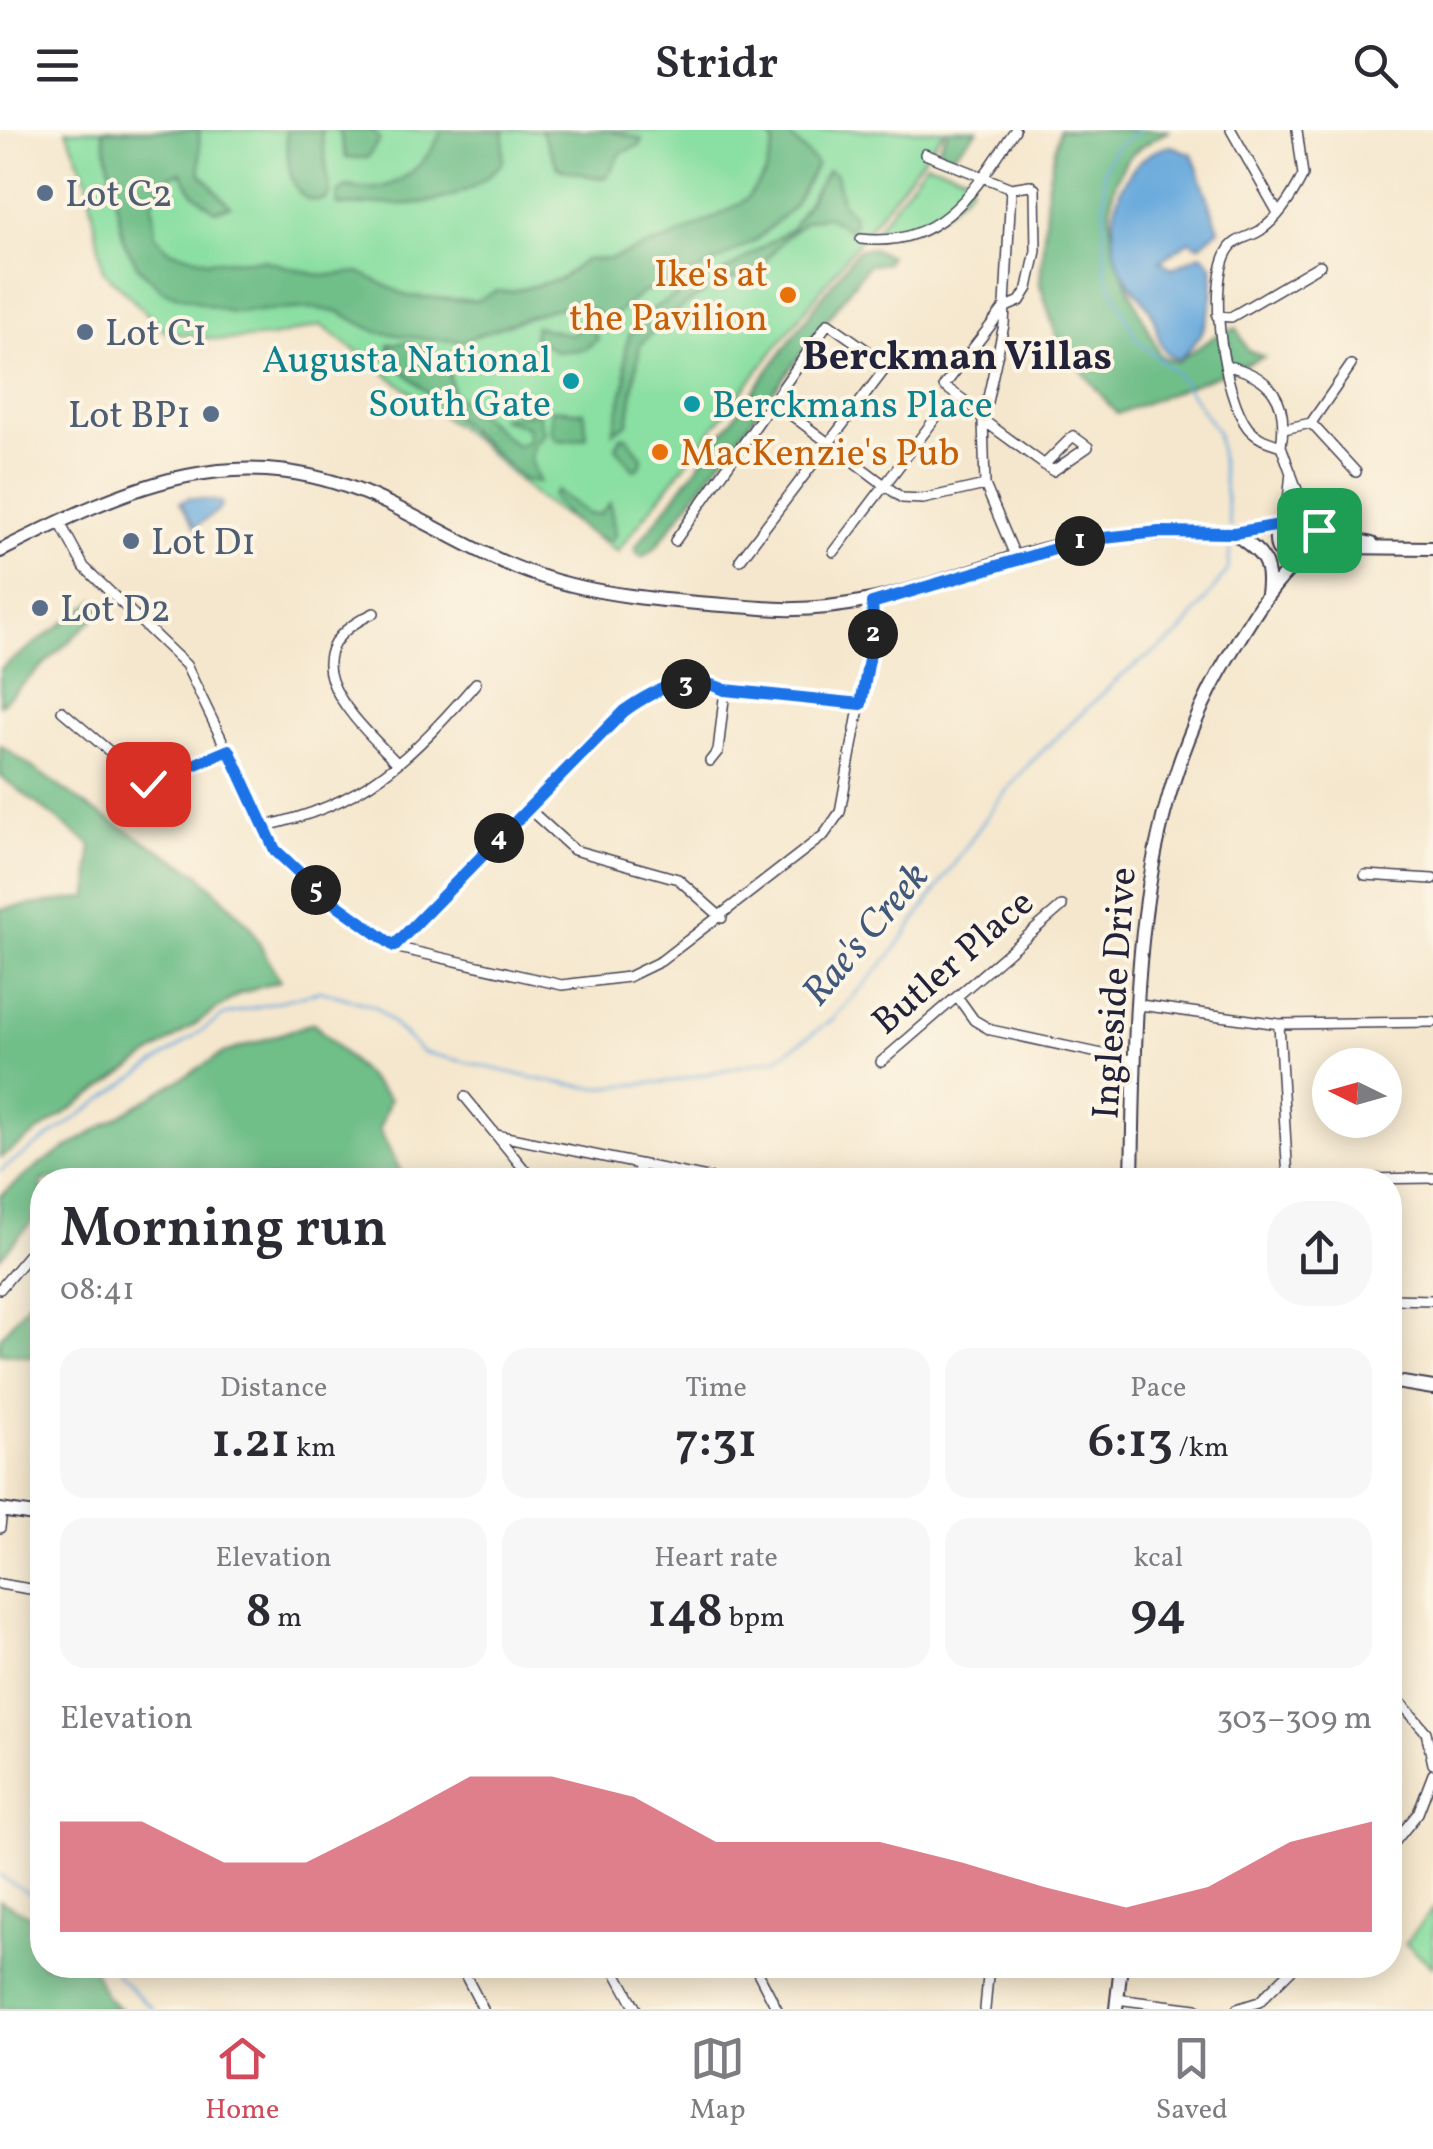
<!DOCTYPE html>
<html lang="en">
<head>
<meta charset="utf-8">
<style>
	:root { --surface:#fff; --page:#f7f7f7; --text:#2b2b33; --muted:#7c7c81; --line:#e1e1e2; --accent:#d1495b }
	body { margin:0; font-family:Vollkorn,serif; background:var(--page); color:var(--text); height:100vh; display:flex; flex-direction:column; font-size:38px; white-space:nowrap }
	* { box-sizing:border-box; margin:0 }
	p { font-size:32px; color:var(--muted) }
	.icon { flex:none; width:55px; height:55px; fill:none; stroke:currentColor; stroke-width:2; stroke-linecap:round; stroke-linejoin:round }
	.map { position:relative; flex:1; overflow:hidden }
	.drawer { position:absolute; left:30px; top:1038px; width:1372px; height:810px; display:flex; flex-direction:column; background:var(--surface); border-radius:40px; box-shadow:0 5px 25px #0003 }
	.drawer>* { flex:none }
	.needle { width:65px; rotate:275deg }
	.tools { position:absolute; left:1312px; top:918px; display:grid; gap:20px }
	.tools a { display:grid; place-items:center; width:90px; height:90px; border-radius:50%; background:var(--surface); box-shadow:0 5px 25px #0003; font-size:50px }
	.pin { position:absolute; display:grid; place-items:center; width:85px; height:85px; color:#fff; margin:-42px; border-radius:20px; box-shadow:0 5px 15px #0006 }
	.km { position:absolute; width:50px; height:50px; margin:-25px; border-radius:50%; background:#222; color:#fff; font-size:28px; line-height:50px; text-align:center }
	.round { display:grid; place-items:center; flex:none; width:105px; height:105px; border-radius:40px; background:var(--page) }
	.summary { display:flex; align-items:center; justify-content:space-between; height:170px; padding:0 30px }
	h1 { font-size:55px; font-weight:600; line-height:75px }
	.figures { display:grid; grid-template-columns:repeat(3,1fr); gap:15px; height:170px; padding:10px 30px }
	.figures div { display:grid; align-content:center; border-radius:25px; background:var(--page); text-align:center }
	.figures b { font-size:50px; font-weight:600 }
	.figures small { font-size:28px; font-weight:400 }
	.figures p { font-size:28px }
	.chart { height:280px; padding:20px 30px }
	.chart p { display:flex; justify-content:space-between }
	.chart svg { width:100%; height:180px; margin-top:10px; fill:var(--accent); opacity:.7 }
	header { display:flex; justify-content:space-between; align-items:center; height:130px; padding:0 30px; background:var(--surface); font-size:45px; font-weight:600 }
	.menu { display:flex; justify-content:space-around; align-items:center; height:140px; border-top:2px solid var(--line); background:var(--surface); font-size:28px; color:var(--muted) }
	.menu a { display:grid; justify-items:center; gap:5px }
	.menu .current { color:var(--accent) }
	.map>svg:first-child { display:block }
	.green { fill:#8adfa2; stroke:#56806e; stroke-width:2.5 }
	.forest { fill:#6fbe88; stroke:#487062; stroke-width:2.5 }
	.water { fill:#6aaadd; stroke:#46668c; stroke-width:2.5 }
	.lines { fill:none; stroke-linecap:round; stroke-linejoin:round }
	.stream { stroke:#6aaadd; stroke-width:2.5 }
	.street-casing { stroke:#424051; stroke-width:12 }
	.secondary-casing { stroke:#424051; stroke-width:16 }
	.street { stroke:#fff; stroke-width:9 }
	.secondary { stroke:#fff; stroke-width:12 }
	.route-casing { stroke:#fff; stroke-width:20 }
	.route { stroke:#1a73e8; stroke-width:12 }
	.service-dot { fill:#5c6f8a; stroke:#fcf5e5; stroke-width:4 }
	.food-dot { fill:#e8710a; stroke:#fcf5e5; stroke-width:4 }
	.culture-dot { fill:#0f9aa8; stroke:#fcf5e5; stroke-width:4 }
	.labels { text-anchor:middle; stroke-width:8; stroke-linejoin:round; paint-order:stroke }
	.service-label { font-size:38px; fill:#4e5e75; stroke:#fcf5e5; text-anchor:start }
	.food-label { font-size:38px; fill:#c56008; stroke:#fcf5e5; text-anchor:end }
	.culture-label { font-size:38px; fill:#0d838f; stroke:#fcf5e5; text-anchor:end }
	.street-label { font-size:38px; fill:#22223b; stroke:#fcf5e5 }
	.neighbourhood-label { font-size:40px; font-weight:bold; fill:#22223b; stroke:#fcf5e5 }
	.water-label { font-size:40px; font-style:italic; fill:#3f587c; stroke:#fcf5e5 }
</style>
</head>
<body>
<header><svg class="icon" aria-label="menu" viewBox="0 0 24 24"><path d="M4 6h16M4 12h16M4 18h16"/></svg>Stridr<svg class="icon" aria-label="search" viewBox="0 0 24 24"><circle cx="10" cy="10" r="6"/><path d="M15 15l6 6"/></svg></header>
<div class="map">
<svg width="1433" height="1879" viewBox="0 0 1433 1879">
	<rect width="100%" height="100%" fill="#fcf5e5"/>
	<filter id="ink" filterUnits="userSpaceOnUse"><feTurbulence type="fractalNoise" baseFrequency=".01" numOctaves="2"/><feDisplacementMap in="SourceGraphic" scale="20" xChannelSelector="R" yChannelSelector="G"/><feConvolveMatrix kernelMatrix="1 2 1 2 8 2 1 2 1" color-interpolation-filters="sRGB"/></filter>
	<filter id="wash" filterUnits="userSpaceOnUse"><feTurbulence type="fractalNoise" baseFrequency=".0048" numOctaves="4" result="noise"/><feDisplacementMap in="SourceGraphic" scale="40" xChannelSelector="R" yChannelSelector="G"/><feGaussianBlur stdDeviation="2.25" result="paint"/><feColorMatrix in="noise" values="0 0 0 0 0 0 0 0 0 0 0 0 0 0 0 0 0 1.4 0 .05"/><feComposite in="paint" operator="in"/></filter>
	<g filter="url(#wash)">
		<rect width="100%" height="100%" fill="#f5e7cd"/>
		<path class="green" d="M66 0H945L617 422 537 367 476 311 321 195 272 207 222 210 166 202 103 141 87 48Z
			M926 33 969 46 971 56C943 90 915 104 871 106Z
			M1433 1779V1836L1405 1813Z"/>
		<path class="forest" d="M102 0H199L200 43 230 76 215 81 193 63 181 43 168 47 152 72 155 106 169 120 207 131 263 130 322 146 359 142 407 166 476 171 496 161 510 162 560 149 585 130 610 129 672 108 727 81 747 68 765 45 774 14 767 0H784L817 34 794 76 756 110 698 141 642 163 607 191 591 180 569 176 548 180 462 211 424 209 377 202 340 183 315 178 230 182 163 161 138 137 124 112Z
			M286 0H321L330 62 326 69C288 80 287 26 286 0Z
			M339 0H371L380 9 367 28H346Z
			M442 0H504L503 32C471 68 429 76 383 74 367 73 354 78 337 75L338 63 347 56C391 68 425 39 442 0Z
			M541 0H607L642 9 640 15 621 23 606 48C594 49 571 41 558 38Z
			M948 0H978L953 25 943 24 939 18Z
			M1059 0H1169C1155 9 1134 19 1125 33 1085 98 1137 167 1160 226L1177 232 1215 206 1237 198 1247 220 1264 227 1117 284 1059 214 1040 154 1048 52Z
			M828 40 836 44 842 73 853 85 854 95 849 100 826 86 806 91 786 107 749 150 736 147 723 154 719 150 724 142 792 98Z
			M870 118 889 126 886 133 868 135 655 418 642 427 635 422 636 416C714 320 782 218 858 120Z
			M703 152 705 162 667 187 640 215 628 293 613 302 626 251 625 219 630 204 653 178Z
			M587 192 598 209 585 219 557 222 533 207 535 196 571 205Z
			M408 212 428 221 448 239 453 263 517 316 529 310 527 297 499 288 538 282 544 303 533 316 531 330 539 352 524 350 391 230 389 214Z
			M552 279 584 282 587 307C557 313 548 316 552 279Z
			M627 306 642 328 640 337 634 340 616 317 621 307Z
			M557 361 588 384H600L610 373 615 404 612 411C590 410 562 384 552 366Z
			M95 470 104 479 0 575V539Z
			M0 615 90 678 199 744 249 795 280 851 239 864 0 1028V779L89 767 91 715 0 646Z
			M313 893 390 969 379 999 405 1050H42V1080L0 1128V1066L40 1034 224 923Z
			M42 1155V1228L0 1223V1208Z
			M0 1770 42 1792V1835H90L106 1867 120 1879H0Z"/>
		<path class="water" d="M1171 16 1192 24 1219 99 1199 116 1189 111 1160 131 1172 138 1202 124 1212 135C1216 172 1208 205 1179 229 1155 225 1160 197 1150 180 1140 164 1126 153 1119 135 1103 89 1120 26 1171 16Z
			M190 368 222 372 221 378 195 397 180 372Z"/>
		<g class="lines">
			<path class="stream" d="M1139 0 1113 20 1104 41 1105 142 1136 209 1178 245 1217 302 1230 397
				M0 1041 224 885 321 861 376 877 422 922 547 951 594 958 674 951 778 928 832 890 891 825 998 671 1028 635 1123 544 1179 505 1228 440 1231 410
				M0 1746 42 1771
				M113 1835 118 1847 153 1879
				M235 1879H240"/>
		</g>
	</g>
	<g filter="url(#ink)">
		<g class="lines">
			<g class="street-casing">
				<path id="street" d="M1231 0 1278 83
					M925 24 1011 58 1004 195 983 290 985 355
					M1011 58 1030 55 1035 59 1036 121 1028 158 1020 171 1004 178 944 256 976 279 983 290 1053 341 1088 317 1073 306 1044 335
					M861 109C942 119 976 58 1015 0
					M1217 186 1231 187 1320 135
					M1228 236C1271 246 1289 270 1281 316
					M771 270 902 368 923 369 985 355 1016 428
					M1311 293 1351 235
					M1284 299 1311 293 1356 342
					M1281 316C1269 312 1257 309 1248 298 1224 267 1206 153 1229 119 1236 108 1251 107 1261 100 1280 87 1293 65 1303 45L1297 0
					M1281 316 1308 390
					M1286 390 1291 342
					M59 391 84 437 186 535 275 720 322 765 394 817 562 855 628 847 661 831 824 705 840 682 873 501V473
					M675 411 828 193 888 235 740 430
					M834 422 940 282
					M374 483C282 525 352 586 397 633
					M62 581 148 654 229 619
					M710 631 718 621 725 560
					M530 680 574 720 678 749 722 788
					M264 696C363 676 411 628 476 553
					M1365 745 1433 749
					M394 817 624 581C655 559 688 543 725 560L861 574
					M959 869 974 890 991 900 1135 931
					M1140 875 1279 894 1433 892
					M1279 894 1288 1050
					M881 932 1062 776
					M465 967 533 1050
					M496 1005 717 1050
					M638 1050 639 1034
					M1290 1050 1433 1048
					M0 1159 42 1109
					M1390 1169 1433 1170
					M0 1398 2 1380
					M0 1454 42 1461
					M1390 1560 1426 1602 1433 1634
					M1390 1718 1418 1683 1433 1644
					M460 1835 483 1879
					M612 1835 636 1879
					M754 1835 777 1879
					M1116 1869 1196 1879
					M985 1879 989 1835
					M1237 1879 1259 1872 1296 1835"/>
			</g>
			<g class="secondary-casing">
				<path id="secondary" d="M1234 403C1260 423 1272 428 1267 464
					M1372 414 1334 405 1295 387C1279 391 1272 404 1278 420L1296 430 1335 417 1433 418
					M0 421C133 354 241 303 387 373 437 397 485 428 537 445 607 469 688 472 762 478 881 488 972 431 1085 410 1150 397 1217 410 1280 395
					M1132 1050C1136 861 1132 680 1236 514 1255 483 1273 453 1300 429
					M1390 1251 1433 1258
					M0 1380 42 1386
					M1116 1879 1121 1835"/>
			</g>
			<use href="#street" class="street"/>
			<use href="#secondary" class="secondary"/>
		</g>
	</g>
	<g class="lines" filter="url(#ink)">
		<g class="route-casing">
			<path id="route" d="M148 654 229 620 275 720 322 764 394 816 624 581C655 559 688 542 725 560L861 574 874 501 872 473 1085 410 1159 402 1234 403 1280 395 1295 387 1319 400"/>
		</g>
		<use href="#route" class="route"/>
	</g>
	<g class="service-dot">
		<circle cx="45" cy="63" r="10"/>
		<circle cx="85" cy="202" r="10"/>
		<circle cx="211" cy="284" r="10"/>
		<circle cx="131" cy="411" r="10"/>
		<circle cx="40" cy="478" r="10"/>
	</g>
	<g class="food-dot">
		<circle cx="788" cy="165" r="10"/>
		<circle cx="660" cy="322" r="10"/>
	</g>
	<g class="culture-dot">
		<circle cx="571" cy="251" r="10"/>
		<circle cx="692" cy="274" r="10"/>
	</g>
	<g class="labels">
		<g class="service-label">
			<text x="65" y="76">Lot C2</text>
			<text x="105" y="215">Lot C1</text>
			<text x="191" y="297" text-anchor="end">Lot BP1</text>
			<text x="151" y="424">Lot D1</text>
			<text x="60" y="491">Lot D2</text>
		</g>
		<g class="food-label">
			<text x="768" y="156">Ike's at<tspan x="768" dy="44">the Pavilion</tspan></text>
			<text x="680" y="335" text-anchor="start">MacKenzie's Pub</text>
		</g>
		<g class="culture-label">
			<text x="551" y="242">Augusta National<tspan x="551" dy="44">South Gate</tspan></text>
			<text x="712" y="287" text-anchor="start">Berckmans Place</text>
		</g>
		<g class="street-label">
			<text transform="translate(952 831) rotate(-41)" y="13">Butler Place</text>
			<text transform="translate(1113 863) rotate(-86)" y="13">Ingleside Drive</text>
		</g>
		<g class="neighbourhood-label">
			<text x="957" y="239">Berckman Villas</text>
		</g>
		<g class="water-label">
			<text transform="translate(864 803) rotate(-50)" y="14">Rae's Creek</text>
		</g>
	</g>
</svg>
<div class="tools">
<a><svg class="needle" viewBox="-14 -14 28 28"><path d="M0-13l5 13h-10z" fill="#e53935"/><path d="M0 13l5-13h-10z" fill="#7c7c81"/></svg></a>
</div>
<div class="pin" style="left:1319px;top:400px;background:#1e9e55"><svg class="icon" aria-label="arrive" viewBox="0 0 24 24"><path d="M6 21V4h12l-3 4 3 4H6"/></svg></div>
<div class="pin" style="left:148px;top:654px;background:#d93025"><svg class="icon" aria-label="check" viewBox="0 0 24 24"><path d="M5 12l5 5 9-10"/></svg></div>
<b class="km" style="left:1080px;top:411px">1</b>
<b class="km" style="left:873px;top:504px">2</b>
<b class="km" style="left:686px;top:554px">3</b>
<b class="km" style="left:499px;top:708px">4</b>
<b class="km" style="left:316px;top:760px">5</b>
<section class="drawer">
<div class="summary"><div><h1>Morning run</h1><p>08:41</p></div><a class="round"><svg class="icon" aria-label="share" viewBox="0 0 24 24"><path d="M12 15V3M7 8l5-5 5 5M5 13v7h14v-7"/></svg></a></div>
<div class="figures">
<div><p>Distance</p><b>1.21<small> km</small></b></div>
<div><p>Time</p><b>7:31</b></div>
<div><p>Pace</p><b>6:13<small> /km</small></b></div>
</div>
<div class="figures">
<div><p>Elevation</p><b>8<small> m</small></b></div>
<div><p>Heart rate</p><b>148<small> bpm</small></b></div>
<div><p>kcal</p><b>94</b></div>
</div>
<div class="chart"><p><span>Elevation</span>303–309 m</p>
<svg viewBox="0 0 160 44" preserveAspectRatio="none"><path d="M0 44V17L10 17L20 27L30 27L40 17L50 6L60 6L70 11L80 22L90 22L100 22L110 27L120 33L130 38L140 33L150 22L160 17V44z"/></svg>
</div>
</section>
</div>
<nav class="menu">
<a class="current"><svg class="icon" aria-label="home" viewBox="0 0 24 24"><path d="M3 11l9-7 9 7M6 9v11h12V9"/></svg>Home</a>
<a><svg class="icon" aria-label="map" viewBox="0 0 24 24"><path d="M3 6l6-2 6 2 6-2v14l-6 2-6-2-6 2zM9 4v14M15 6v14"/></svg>Map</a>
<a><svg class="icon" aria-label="saved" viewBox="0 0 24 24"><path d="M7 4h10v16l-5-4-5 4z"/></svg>Saved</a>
</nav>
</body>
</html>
